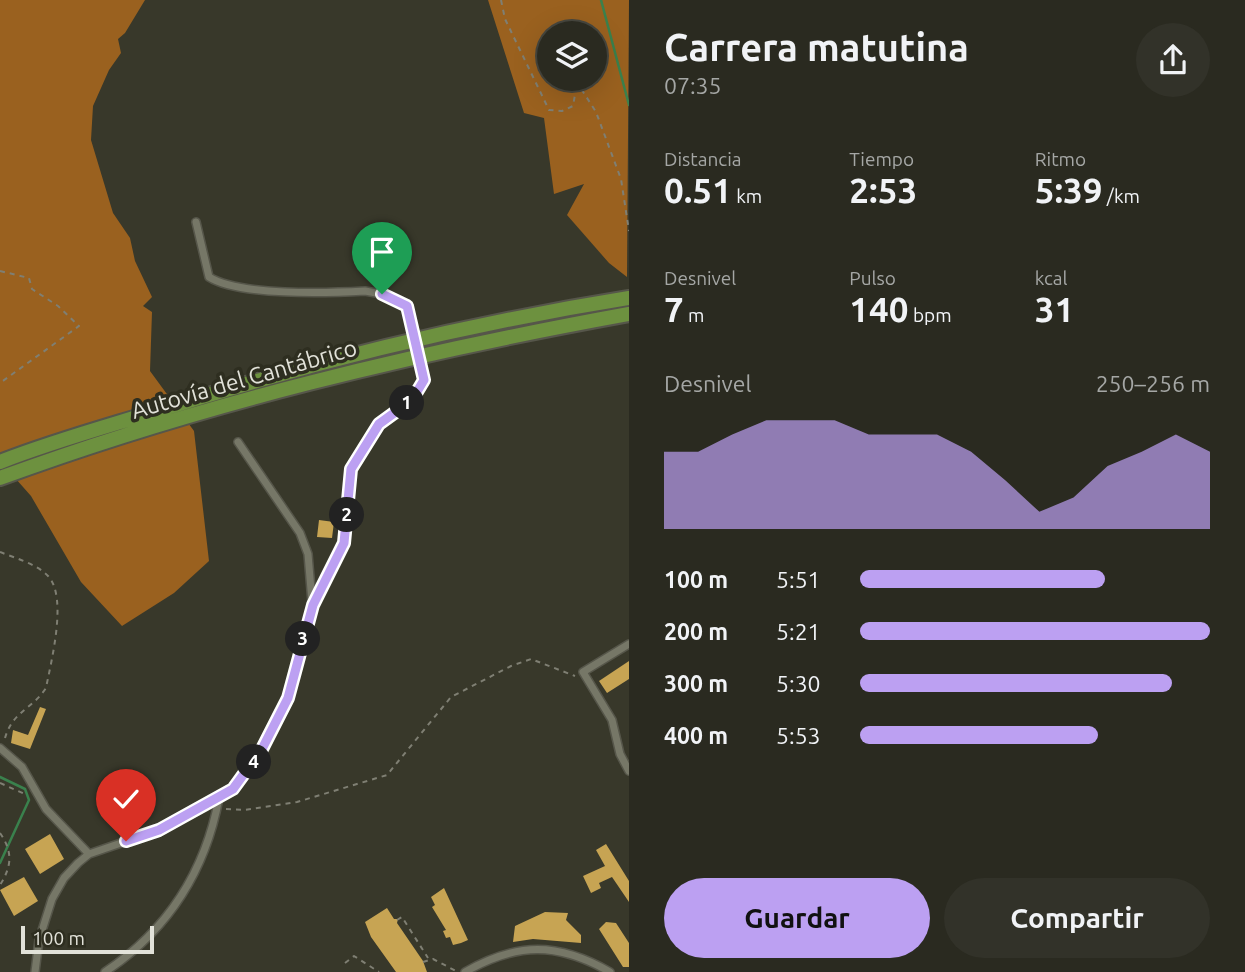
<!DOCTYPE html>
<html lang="es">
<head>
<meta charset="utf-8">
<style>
	:root { --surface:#2a2a20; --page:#323229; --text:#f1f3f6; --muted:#a5a7a5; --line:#46463e; --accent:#bca0f2 }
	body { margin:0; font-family:Ubuntu,sans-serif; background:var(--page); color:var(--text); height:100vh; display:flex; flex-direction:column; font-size:26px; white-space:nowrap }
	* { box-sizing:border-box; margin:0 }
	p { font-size:23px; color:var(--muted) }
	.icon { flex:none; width:38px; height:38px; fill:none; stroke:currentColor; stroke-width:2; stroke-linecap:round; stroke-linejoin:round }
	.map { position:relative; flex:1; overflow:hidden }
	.drawer { display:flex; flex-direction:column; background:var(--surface); width:616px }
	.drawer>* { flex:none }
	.fabs { position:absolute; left:537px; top:21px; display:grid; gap:14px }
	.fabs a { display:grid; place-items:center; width:70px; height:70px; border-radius:50%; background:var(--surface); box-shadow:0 7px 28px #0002,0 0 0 2px var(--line); font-size:35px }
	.scale { position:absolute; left:21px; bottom:18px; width:133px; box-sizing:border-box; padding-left:7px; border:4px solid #e2e2d9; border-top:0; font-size:19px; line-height:24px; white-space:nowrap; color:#e2e2d9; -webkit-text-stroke:5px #2e2e20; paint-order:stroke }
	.pin { position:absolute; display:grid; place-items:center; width:60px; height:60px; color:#fff; margin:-72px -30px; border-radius:50% 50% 50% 0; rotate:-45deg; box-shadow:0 0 7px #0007 }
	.pin .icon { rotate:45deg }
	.km { position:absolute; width:35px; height:35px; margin:-18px; border-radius:50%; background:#222; color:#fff; font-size:19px; line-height:35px; text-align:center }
	.round { display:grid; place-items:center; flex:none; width:74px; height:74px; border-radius:37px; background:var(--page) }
	.headline { display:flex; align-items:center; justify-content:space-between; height:119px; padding:0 35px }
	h1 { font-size:38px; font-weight:600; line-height:52px }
	.metrics { display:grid; grid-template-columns:repeat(3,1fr); gap:10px; height:119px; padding:7px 35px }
	.metrics div { display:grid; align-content:center }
	.metrics b { font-size:35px; font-weight:600 }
	.metrics small { font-size:19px; font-weight:400 }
	.metrics p { font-size:19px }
	.chart { height:196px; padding:14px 35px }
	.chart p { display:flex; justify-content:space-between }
	.chart svg { width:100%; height:126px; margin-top:7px; fill:var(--accent); opacity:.7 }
	.button { display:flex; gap:14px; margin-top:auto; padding:14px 35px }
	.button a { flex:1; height:80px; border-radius:42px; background:var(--accent); color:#111; font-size:28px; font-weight:600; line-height:80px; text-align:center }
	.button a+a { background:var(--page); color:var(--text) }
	ul { padding:0 35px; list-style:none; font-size:23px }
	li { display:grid; grid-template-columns:112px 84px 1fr; align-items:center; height:52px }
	li i { height:18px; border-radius:9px; background:var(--accent) }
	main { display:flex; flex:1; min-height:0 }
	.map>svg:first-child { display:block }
	.forest { fill:#9a611f; fill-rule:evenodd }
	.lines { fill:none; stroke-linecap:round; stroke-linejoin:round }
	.stream { stroke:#3a814d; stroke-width:2.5 }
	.building { fill:#c7a453 }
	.street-casing { stroke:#56564a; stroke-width:10 }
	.highway-casing { stroke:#56564a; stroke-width:18 }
	.path { stroke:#7f7f73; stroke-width:2; stroke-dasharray:5 5; stroke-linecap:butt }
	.street { stroke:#767767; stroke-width:7 }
	.highway { stroke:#6d913f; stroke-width:14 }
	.street-bridge-casing { stroke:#56564a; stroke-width:10; stroke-linecap:butt }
	.street-bridge { stroke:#767767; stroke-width:7 }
	.route-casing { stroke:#fff; stroke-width:14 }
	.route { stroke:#bca0f2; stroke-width:9 }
	.labels { text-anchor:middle; stroke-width:7; stroke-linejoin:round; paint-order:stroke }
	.street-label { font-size:23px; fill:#e2e2d9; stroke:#2e2e20 }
</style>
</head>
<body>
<main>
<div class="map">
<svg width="629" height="972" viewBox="0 0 629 972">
	<rect width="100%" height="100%" fill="#38382a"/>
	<path class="forest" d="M0 0H145L125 33 118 39 121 53 109 70 93 106 91 140 113 213 130 238 135 261 152 297 143 306 152 312 150 371 194 431 209 561 174 593 122 626 81 582 31 496 0 461Z
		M488 0H629L627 277 609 263 567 215 584 184 554 194 544 118 524 113ZM595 33V79H550V33Z"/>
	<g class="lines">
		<path class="stream" d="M601 0 629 105
			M0 777 25 789 29 800 0 863"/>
	</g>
	<path class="building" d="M319 520 334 522 332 538 317 537Z
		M629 661V679L607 693 599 681Z
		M40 707 46 709 30 749 11 743 13 730 28 735Z
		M50 834 64 859 40 874 25 849Z
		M606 844 629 881V902L612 877 599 883 601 888 591 893 583 876 605 866 596 850Z
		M24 877 38 901 14 916 0 890Z
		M444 888 468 940 461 943 453 945 450 937 446 938 443 931 446 930 432 907 435 905 431 897Z
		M387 908 394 919H398L397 923 423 961 427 972H396L371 937 365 922Z
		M545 912 568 913 566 920 581 935V943L533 939 513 942 515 926Z
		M606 922 616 923 629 943V967H623L599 929Z"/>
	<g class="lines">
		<g class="street-casing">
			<path id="street" d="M196 222 209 277C239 296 328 293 365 291L382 294 407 306
				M238 442 300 533 308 554 312 602
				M629 644 583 672 612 720 620 754 629 771
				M0 748 22 767 46 809 89 854
				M35 972 39 940 52 899 64 878 78 863 89 854 159 830 205 807 233 789 248 772 288 698 312 605 344 543 351 469 379 424 412 400 424 380
				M105 972C168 930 205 873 219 798
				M465 972C517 942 558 942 610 972"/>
		</g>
		<g class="highway-casing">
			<path id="highway" d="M0 462C48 443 98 429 147 414 304 364 466 324 629 298
				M0 478C204 403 415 353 629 314"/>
		</g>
		<path class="path" d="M501 0 505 19 549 110 562 111 573 106 576 89 580 87 596 112 621 179 629 231
			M0 271 29 278 32 289 58 306 79 326 0 383
			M0 552C15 558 37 564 48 576 68 597 51 662 46 688 31 711 11 711 4 742
			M0 783 27 795
			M226 809 245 810 297 802 387 775 451 697 511 666 531 659 575 676
			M0 833C13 852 12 866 0 885
			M397 920 402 917 428 958
			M423 962 433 959 456 971
			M345 963 354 956 379 972"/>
		<use href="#street" class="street"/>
		<use href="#highway" class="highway"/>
		<g class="street-bridge-casing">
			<path id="street-bridge" d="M407 306 424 380"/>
		</g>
		<use href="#street-bridge" class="street-bridge"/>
	</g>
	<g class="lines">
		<g class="route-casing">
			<path id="route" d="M126 841 159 830 233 789 262 749 288 698 313 605 344 543 351 469 379 424 412 400 424 380 407 306 382 294"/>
		</g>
		<use href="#route" class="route"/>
	</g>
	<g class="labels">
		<g class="street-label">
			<text transform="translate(244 379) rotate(-16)" y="8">Autovía del Cantábrico</text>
		</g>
	</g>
</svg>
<div class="fabs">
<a><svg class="icon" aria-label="layers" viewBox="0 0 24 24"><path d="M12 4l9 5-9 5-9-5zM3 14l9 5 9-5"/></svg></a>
</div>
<div class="scale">100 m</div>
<div class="pin" style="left:382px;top:294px;background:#1e9e55"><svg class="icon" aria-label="arrive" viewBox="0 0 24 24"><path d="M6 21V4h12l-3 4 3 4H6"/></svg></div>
<div class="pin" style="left:126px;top:841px;background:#d93025"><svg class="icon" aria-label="check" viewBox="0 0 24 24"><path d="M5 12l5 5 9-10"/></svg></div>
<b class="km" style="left:407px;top:403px">1</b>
<b class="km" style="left:347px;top:515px">2</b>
<b class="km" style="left:303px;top:639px">3</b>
<b class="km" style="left:254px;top:762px">4</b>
</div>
<section class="drawer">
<div class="headline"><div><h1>Carrera matutina</h1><p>07:35</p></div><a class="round"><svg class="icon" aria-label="share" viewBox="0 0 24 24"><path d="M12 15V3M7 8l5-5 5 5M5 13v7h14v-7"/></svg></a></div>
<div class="metrics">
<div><p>Distancia</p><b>0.51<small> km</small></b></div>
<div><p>Tiempo</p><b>2:53</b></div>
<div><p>Ritmo</p><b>5:39<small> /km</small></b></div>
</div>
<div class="metrics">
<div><p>Desnivel</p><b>7<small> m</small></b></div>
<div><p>Pulso</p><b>140<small> bpm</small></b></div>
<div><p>kcal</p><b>31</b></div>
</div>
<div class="chart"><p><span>Desnivel</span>250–256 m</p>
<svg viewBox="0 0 160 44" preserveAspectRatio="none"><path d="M0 44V17L10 17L20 11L30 6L40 6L50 6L60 11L70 11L80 11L90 17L100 27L110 38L120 33L130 22L140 17L150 11L160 17V44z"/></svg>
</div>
<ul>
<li><b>100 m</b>5:51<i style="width:70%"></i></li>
<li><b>200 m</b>5:21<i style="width:100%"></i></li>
<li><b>300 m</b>5:30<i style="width:89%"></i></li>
<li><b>400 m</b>5:53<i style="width:68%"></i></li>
</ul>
<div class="button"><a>Guardar</a><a>Compartir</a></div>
</section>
</main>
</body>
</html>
